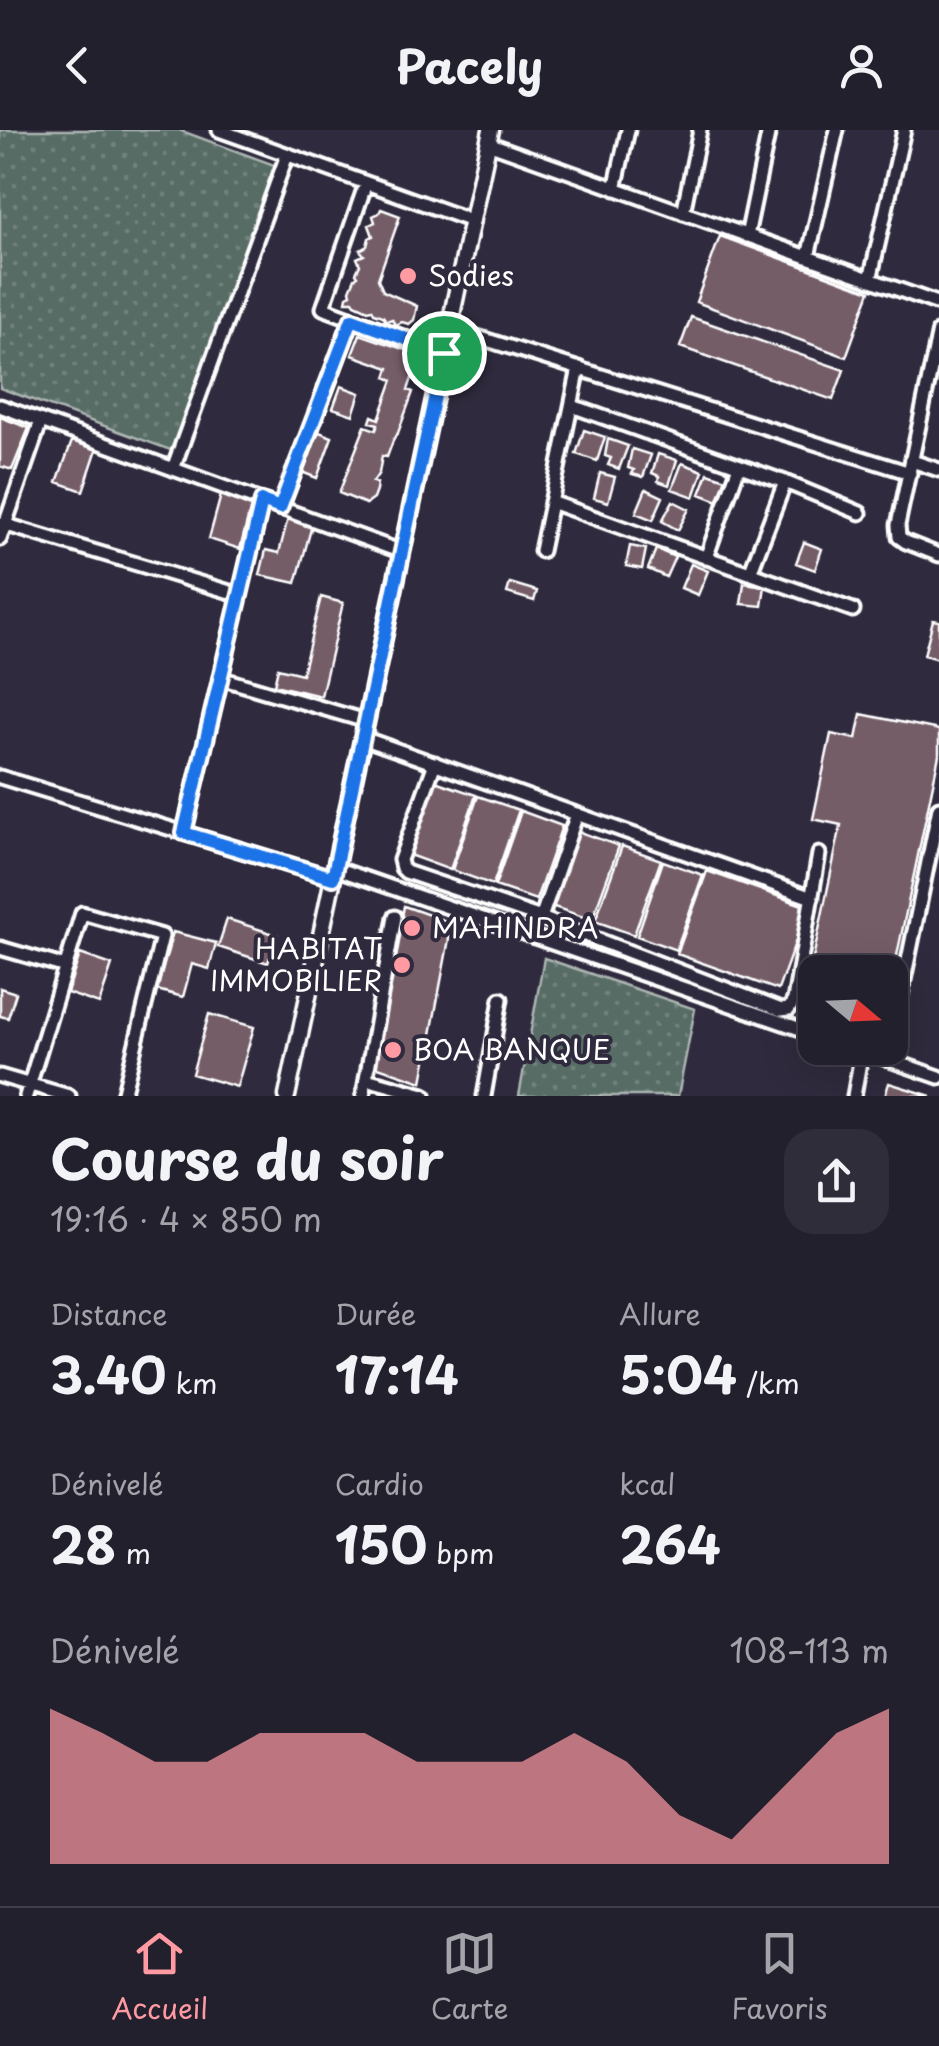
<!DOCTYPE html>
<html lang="fr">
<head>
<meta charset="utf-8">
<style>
	:root { --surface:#23202e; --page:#2f2d3a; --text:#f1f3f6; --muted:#a3a3aa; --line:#403e4a; --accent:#ff9aa2 }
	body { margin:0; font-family:"Playpen Sans",sans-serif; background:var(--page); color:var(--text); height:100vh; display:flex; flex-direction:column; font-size:38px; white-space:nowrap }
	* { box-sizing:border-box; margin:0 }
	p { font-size:32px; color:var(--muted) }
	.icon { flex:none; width:55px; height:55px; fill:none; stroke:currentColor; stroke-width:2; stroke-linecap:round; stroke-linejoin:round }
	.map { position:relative; height:966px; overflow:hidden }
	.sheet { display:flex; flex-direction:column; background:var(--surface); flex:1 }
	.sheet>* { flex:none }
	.needle { width:65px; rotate:109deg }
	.tools { position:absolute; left:798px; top:825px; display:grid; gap:20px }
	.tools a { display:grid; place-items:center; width:110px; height:110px; border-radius:20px; background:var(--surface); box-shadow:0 10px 40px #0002,0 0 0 2px var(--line); font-size:50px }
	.pin { position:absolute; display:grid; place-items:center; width:85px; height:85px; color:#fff; margin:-42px; border:5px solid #fff; border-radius:50%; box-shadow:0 2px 10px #0007 }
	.round { display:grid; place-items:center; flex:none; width:105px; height:105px; border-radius:30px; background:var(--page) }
	.overview { display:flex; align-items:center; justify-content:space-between; height:170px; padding:0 50px }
	h1 { font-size:55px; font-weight:700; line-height:75px }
	.figures { display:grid; grid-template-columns:repeat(3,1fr); gap:15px; height:170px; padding:10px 50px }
	.figures div { display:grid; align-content:center }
	.figures b { font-size:50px; font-weight:700 }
	.figures small { font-size:28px; font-weight:400 }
	.figures p { font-size:28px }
	.chart { height:280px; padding:20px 50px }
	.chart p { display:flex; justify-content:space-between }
	.chart svg { width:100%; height:180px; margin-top:10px; fill:var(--accent); opacity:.7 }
	header { display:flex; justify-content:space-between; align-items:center; height:130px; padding:0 50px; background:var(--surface); font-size:45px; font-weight:700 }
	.tabs { display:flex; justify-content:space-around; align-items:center; height:140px; border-top:2px solid var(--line); background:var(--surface); font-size:28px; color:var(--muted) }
	.tabs a { display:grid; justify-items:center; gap:5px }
	.tabs .current { color:var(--accent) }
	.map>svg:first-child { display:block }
	.park { fill:url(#park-dots); stroke:#acb6b2; stroke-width:2.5 }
	.building { fill:#755d68; stroke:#fff; stroke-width:2.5 }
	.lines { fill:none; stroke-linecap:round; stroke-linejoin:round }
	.minor-casing { stroke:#fff; stroke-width:19 }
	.major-casing { stroke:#fff; stroke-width:21 }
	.minor { stroke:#2f2a3d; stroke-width:11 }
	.major { stroke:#2f2a3d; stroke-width:14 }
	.route-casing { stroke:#fff; stroke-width:20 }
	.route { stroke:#1a73e8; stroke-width:12 }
	.poi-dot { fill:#ff9aa2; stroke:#2f2a3d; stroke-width:4 }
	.labels { text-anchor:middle; stroke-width:8; stroke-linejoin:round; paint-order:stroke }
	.poi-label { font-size:28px; fill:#fff; stroke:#2f2a3d; text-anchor:start }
</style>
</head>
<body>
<header><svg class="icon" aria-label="back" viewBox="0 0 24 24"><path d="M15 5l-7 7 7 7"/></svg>Pacely<svg class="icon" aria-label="person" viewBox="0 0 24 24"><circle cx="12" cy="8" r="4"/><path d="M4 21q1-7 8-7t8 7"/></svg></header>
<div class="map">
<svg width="939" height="966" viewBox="0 0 939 966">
	<defs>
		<pattern id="park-dots" width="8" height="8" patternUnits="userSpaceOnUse" patternTransform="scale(2.5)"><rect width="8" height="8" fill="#586c66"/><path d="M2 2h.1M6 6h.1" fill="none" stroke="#71827d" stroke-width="1.8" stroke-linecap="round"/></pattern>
	</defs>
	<rect width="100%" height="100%" fill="#2f2a3d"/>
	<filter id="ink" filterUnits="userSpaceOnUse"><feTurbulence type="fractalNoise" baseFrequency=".01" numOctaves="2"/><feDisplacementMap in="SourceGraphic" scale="20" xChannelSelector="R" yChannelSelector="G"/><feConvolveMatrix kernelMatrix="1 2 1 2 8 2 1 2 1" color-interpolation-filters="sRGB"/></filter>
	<g filter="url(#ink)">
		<path class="park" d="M0 0H179L277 36 173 321 0 258Z
			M544 828 695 879 678 966H519Z"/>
		<path class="building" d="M381 79 400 86 378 149 383 161 417 176 414 190 409 194 402 192 395 195 392 189 386 191 383 186 374 183 372 179 368 180 355 174 353 171H346L347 166 351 164 350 160 355 148 358 146 356 143 360 135 357 128 364 125 360 120 367 116 369 108 373 106 369 95 375 92 373 86 379 83Z
			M720 106 870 161 846 227 696 172Z
			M691 187 844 240 833 270 680 217Z
			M360 204 420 225 408 260 413 262 398 303 394 308 387 327 382 326 379 343 373 352 377 353 376 361 373 369 366 374 339 363 365 296 376 300 378 294 370 292 372 286 379 289 393 250 386 247 389 238 352 225Z
			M341 256 360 263 353 285 333 278Z
			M0 287 29 298 12 340 0 336Z
			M314 300 332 307 317 348 299 341Z
			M584 300 605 307 597 331 576 324Z
			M608 309 628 316 619 339 608 335 611 328 605 326Z
			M72 311 97 319 83 361 57 352Z
			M632 319 651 325 643 347 632 344 634 340 628 338Z
			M658 324 677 330 669 355 658 351 659 346 652 343Z
			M682 333 703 341 694 367 672 359Z
			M600 343 615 347 608 372 594 368Z
			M708 343 726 349 718 371 700 364Z
			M646 359 663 367 653 390 636 383Z
			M221 365 251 377 240 419 209 409Z
			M673 371 689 379 678 400 662 391Z
			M288 388 312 395 296 453 260 445 266 420 279 423Z
			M804 412 822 419 815 440 796 433Z
			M630 416 646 419 642 439 626 436Z
			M656 419 675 427 666 447 648 439Z
			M691 434 708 441 698 465 681 458Z
			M510 453 537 461 534 471 507 463Z
			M744 453 765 456 762 476 741 474Z
			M321 467 343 473 321 566 274 555 278 538 302 544Z
			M933 490 939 491V529L924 525Z
			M861 584 939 600V625L890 859V842H815V884L802 881 841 695 813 689 831 604 856 609Z
			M435 651 476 665 450 740 409 725Z
			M478 666 519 680 493 755 452 740Z
			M521 681 562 696 536 770 495 756Z
			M577 701 619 716 592 790 551 776Z
			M622 716 661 730 634 805 595 791Z
			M663 731 703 745 676 820 637 806Z
			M707 741 808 777 778 860 677 824Z
			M404 776 452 793 422 952 375 936Z
			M227 789 277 805 268 833 218 817Z
			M173 802 216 813 209 839 192 834 183 867 157 860Z
			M80 824 112 835 99 874 67 863Z
			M0 858 16 863 8 888 0 886Z
			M209 884 254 897 237 957 192 944Z
			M889 953 931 966H885Z"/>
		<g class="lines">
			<g class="minor-casing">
				<path id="minor" d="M219 0 472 91
					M488 13 939 174
					M366 53 323 178 444 223
					M615 59 628 0
					M683 83 700 0
					M747 106 769 0
					M808 127 837 0
					M870 150 904 0
					M449 198 910 343
					M939 201 898 395 899 407 906 412 939 425
					M0 276 402 422
					M572 276 785 352 860 383
					M912 331 939 340
					M173 339 287 25
					M551 372 853 480
					M281 378 352 189
					M0 393 240 465
					M0 409 41 291
					M541 421 579 238
					M706 428 739 336
					M750 443 785 352
					M220 548 366 591
					M363 608 812 768
					M435 633 400 730 402 738 406 742 541 788 781 880 789 879 794 870 819 724
					M0 647 333 748
					M184 703 262 371
					M335 738 815 904
					M541 788 577 684
					M0 818 66 837
					M855 918 939 947
					M888 929 939 678
					M0 946 69 966
					M366 949 424 965
					M26 966 82 783 162 806 123 966
					M363 966 395 787
					M484 966 501 869
					M854 966 862 920"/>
			</g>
			<g class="major-casing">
				<path id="major" d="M287 966 491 0"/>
			</g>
			<use href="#minor" class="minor"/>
			<use href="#major" class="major"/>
		</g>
	</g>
	<g class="lines" filter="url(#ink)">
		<g class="route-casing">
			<path id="route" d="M352 189 444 223 333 748 184 703 262 371 280 378Z"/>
		</g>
		<use href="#route" class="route"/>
	</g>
	<g class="poi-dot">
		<circle cx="408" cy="146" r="10"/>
		<circle cx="412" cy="798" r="10"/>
		<circle cx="402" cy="835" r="10"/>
		<circle cx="393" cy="920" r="10"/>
	</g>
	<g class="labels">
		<g class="poi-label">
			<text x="428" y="156">Sodies</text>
			<text x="432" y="808">MAHINDRA</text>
			<text x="382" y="829" text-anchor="end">HABITAT<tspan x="382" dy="32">IMMOBILIER</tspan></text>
			<text x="413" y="930">BOA BANQUE</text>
		</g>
	</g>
</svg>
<div class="tools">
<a><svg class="needle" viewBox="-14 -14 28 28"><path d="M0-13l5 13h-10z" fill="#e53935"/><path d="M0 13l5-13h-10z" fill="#a3a3aa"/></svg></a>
</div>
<div class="pin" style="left:444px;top:223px;background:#1e9e55"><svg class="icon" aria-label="arrive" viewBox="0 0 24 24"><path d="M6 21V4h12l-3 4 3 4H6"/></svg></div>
</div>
<section class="sheet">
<div class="overview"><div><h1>Course du soir</h1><p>19:16 · 4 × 850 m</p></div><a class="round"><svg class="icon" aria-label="share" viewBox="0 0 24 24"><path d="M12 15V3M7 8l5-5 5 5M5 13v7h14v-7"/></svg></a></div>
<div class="figures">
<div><p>Distance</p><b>3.40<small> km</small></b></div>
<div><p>Durée</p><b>17:14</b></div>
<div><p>Allure</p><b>5:04<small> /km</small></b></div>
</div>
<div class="figures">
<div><p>Dénivelé</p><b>28<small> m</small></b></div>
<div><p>Cardio</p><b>150<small> bpm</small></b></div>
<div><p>kcal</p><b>264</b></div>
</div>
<div class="chart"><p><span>Dénivelé</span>108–113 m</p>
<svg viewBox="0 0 160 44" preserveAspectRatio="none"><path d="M0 44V6L10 12L20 19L30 19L40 12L50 12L60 12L70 19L80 19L90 19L100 12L110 19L120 32L130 38L140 25L150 12L160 6V44z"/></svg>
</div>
</section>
<nav class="tabs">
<a class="current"><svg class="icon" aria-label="home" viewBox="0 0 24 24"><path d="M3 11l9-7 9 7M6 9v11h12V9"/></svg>Accueil</a>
<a><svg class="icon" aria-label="map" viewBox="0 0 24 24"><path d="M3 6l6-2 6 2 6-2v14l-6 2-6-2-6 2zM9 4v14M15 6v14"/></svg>Carte</a>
<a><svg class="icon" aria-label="saved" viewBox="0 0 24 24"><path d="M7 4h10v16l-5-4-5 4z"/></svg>Favoris</a>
</nav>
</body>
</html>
